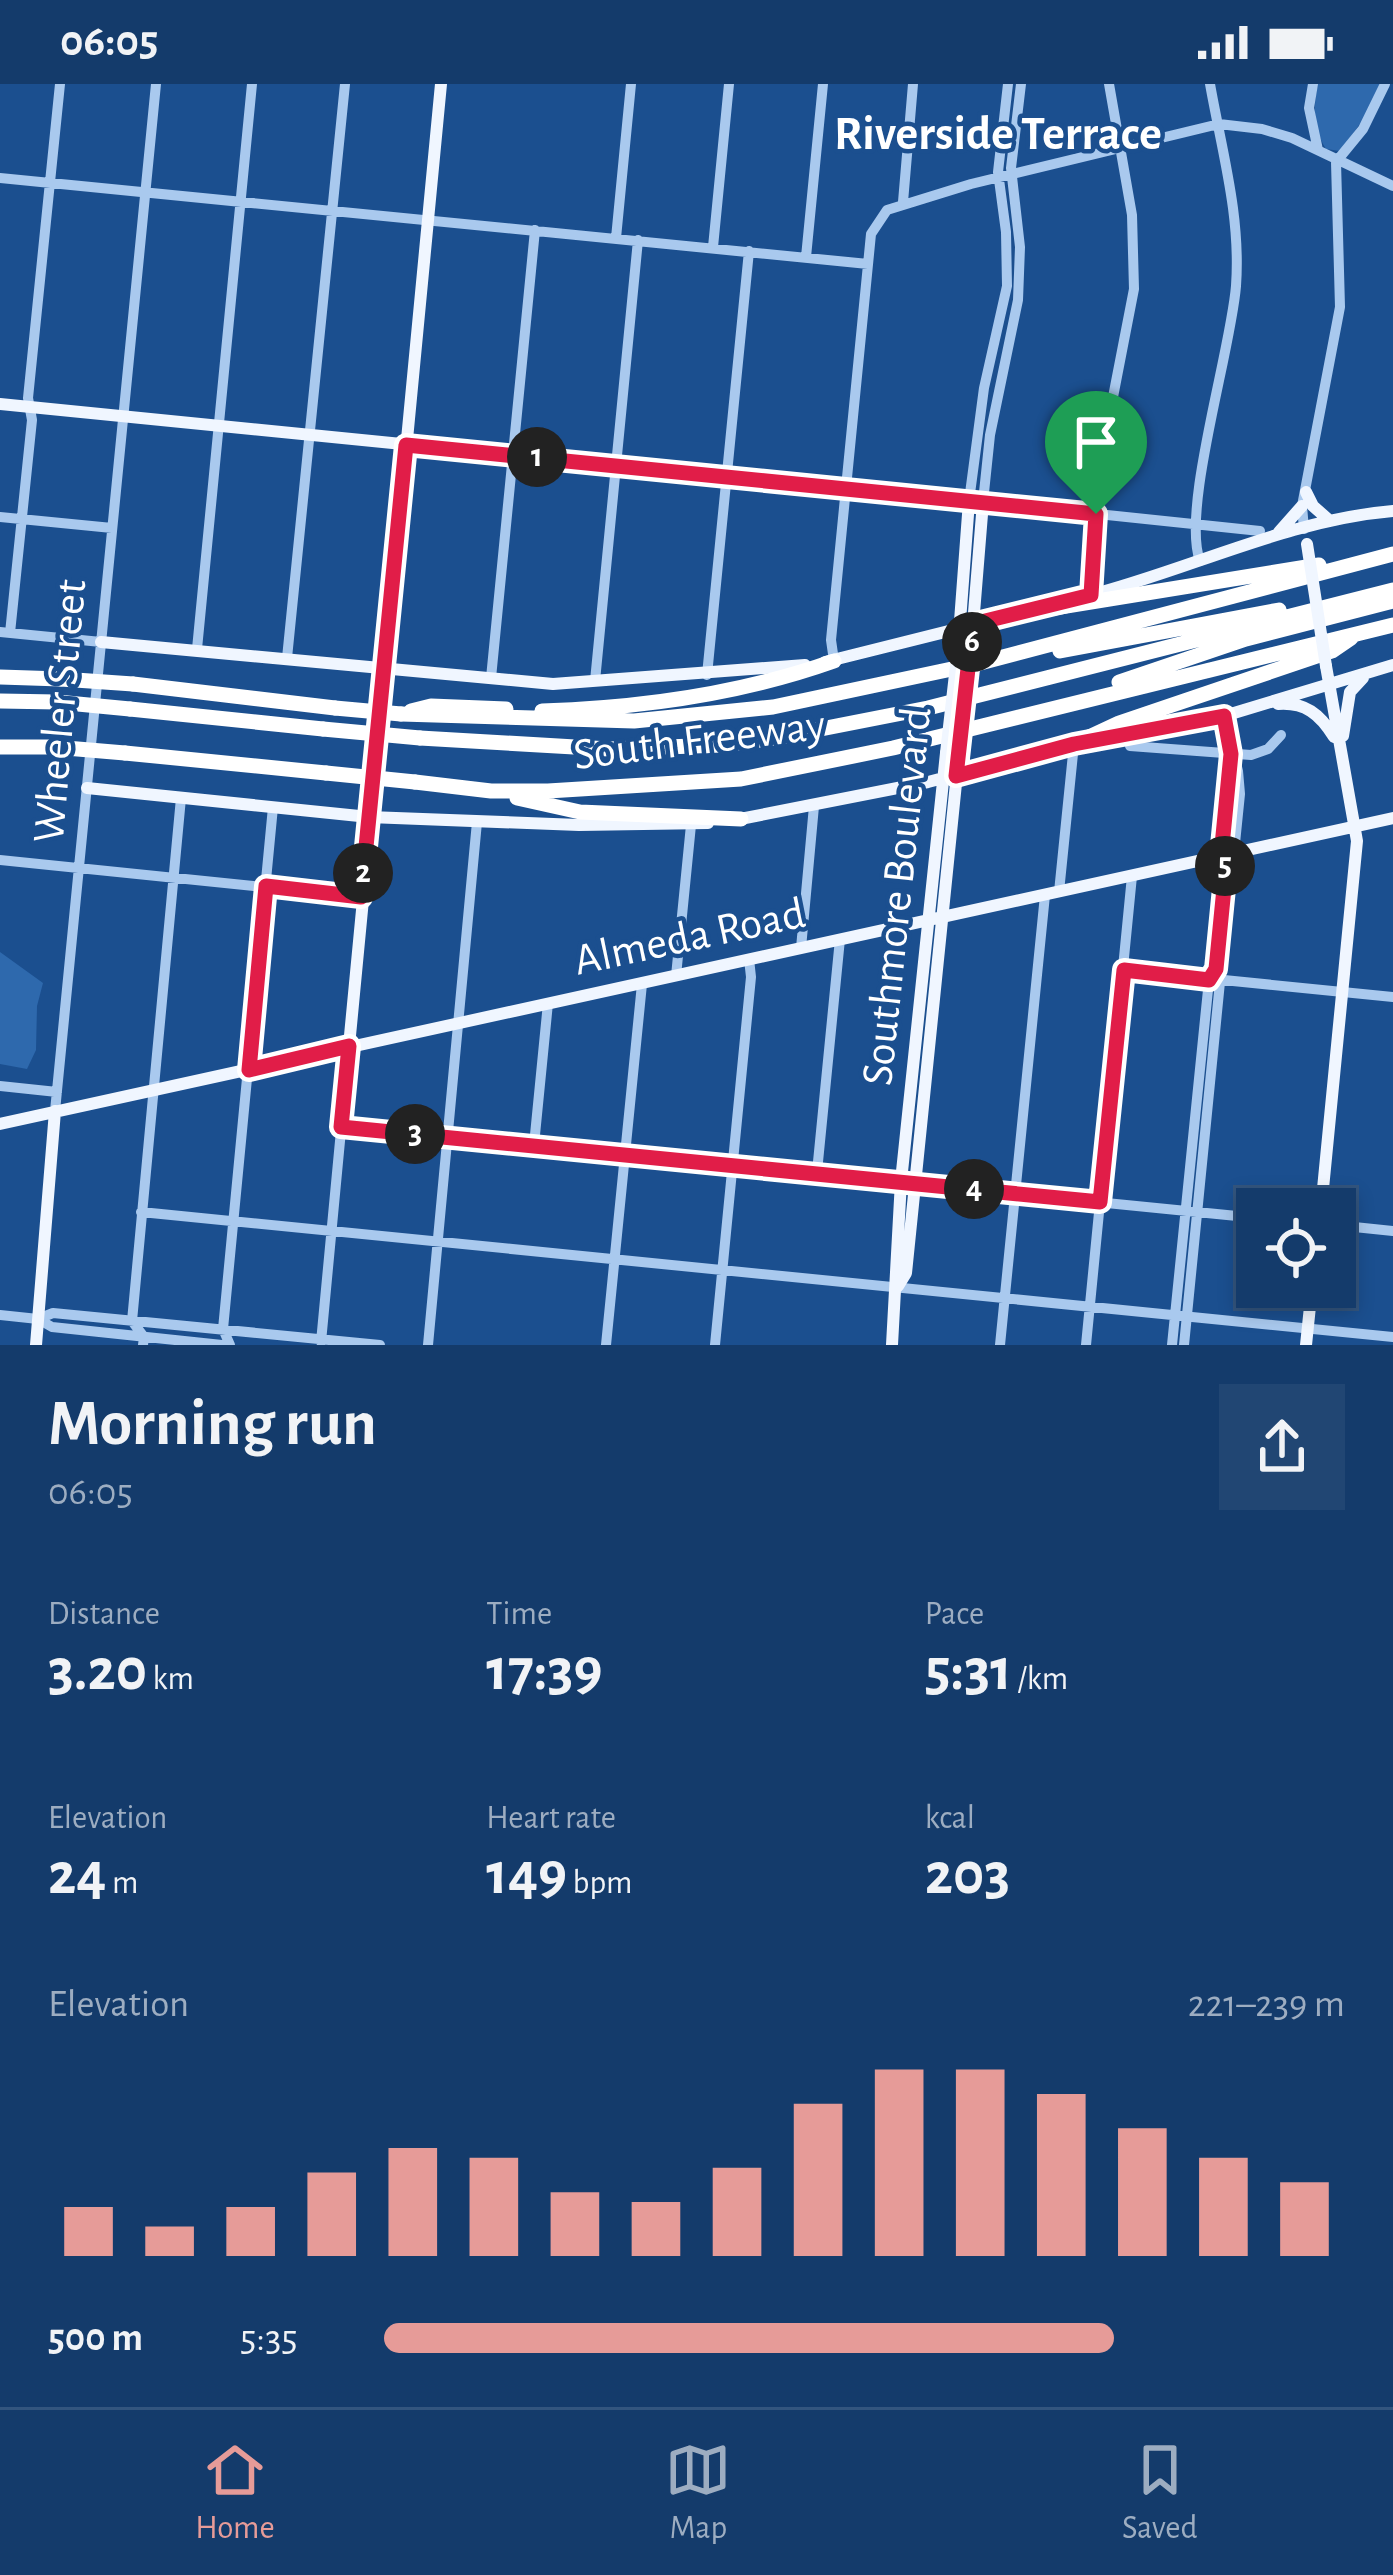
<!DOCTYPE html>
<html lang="en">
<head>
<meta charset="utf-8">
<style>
	:root { --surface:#143b6b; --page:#214673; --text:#f1f3f6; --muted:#9dadc1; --line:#33557e; --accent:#e69b98 }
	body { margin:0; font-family:"Alegreya Sans",sans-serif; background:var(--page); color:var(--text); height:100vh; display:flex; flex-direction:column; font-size:45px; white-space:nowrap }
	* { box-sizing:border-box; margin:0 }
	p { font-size:39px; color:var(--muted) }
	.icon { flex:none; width:66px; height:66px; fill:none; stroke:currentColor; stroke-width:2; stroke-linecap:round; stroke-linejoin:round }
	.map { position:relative; height:1261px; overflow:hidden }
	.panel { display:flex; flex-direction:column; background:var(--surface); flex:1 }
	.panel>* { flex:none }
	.fabs { position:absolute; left:1236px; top:1104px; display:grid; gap:24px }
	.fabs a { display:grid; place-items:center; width:120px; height:120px; border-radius:0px; background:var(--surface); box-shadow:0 6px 18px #0003,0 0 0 3px var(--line); font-size:60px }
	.pin { position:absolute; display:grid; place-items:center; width:102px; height:102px; color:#fff; margin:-123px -51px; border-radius:50% 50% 50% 0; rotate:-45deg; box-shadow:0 0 12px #0007 }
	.pin .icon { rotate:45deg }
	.km { position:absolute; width:60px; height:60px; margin:-30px; border-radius:50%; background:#222; color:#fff; font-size:33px; line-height:60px; text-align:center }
	.round { display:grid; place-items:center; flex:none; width:126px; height:126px; border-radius:0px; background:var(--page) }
	.head { display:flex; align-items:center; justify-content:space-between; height:204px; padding:0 48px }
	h1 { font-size:66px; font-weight:600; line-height:90px }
	.metrics { display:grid; grid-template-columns:repeat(3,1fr); gap:18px; height:204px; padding:12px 48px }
	.metrics div { display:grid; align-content:center }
	.metrics b { font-size:60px; font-weight:600 }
	.metrics small { font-size:33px; font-weight:400 }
	.metrics p { font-size:33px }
	.chart { height:336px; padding:24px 48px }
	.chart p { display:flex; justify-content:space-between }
	.chart svg { width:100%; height:216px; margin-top:12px; stroke:var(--accent); stroke-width:6 }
	ul { padding:0 48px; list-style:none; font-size:39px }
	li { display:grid; grid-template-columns:192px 144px 1fr; align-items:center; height:90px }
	li i { height:30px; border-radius:15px; background:var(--accent) }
	.status { display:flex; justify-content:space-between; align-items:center; height:84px; padding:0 60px; background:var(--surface); direction:ltr }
	.status svg { height:33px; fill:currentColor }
	.tabs { display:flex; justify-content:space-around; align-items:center; height:168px; border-top:3px solid var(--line); background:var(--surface); font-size:33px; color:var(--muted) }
	.tabs a { display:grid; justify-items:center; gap:6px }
	.tabs .current { color:var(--accent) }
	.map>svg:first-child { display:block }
	.green { fill:#2e69ad }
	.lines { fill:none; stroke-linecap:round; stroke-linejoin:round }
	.minor { stroke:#a9c9ee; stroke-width:10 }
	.major { stroke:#f0f6ff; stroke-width:12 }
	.highway { stroke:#fff; stroke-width:15 }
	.major-bridge { stroke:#f0f6ff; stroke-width:12 }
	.highway-bridge { stroke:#fff; stroke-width:15 }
	.route-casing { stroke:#fff; stroke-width:24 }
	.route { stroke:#e11d48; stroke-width:15 }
	.labels { text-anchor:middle; stroke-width:9; stroke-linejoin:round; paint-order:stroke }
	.street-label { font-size:45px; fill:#fff; stroke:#1b4f8f }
	.neighbourhood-label { font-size:48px; font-weight:bold; fill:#fff; stroke:#1b4f8f }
</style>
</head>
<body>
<div class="status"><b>06:05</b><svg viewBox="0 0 49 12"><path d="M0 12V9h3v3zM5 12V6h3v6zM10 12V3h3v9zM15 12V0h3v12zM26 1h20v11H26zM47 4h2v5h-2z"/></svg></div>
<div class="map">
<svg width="1393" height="1261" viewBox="0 0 1393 1261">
	<rect width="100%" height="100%" fill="#1b4f8f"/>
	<path class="green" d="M1318 0H1380L1368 29 1340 67 1326 65C1313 44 1313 23 1318 0Z
		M0 868 43 899 37 922 36 966 27 985 0 980Z"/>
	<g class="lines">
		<path class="minor" d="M1021 0 1011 84 1020 163 1018 216 990 351 983 418 1260 447
			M1313 0 1309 24 1318 66
			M0 94 868 180
			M903 118 913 0
			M616 154 631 0
			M713 163 729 0
			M806 173 823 0
			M969 417 984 304 1007 202 1006 148 998 88 1008 0
			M0 433 112 444
			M1304 445 1302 422 1340 223 1336 78 1363 45 1385 0
			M1200 477C1181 426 1231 267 1236 202 1241 132 1222 68 1210 0
			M1091 511 1106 349 1134 205 1132 131 1109 0
			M0 548 101 558
			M10 549 32 336 28 314 60 0
			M197 565 252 0
			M287 574 345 0
			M834 577 831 556 871 150 887 126 971 100 1219 40 1262 45 1292 54 1393 102
			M707 591 749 167
			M491 594 535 146
			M595 597 638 156
			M1130 662 1251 671 1268 665 1281 651
			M0 776 361 813
			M1224 779 1221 772 1230 673
			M1059 808 1074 660
			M801 864 814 722
			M1124 886 1393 913
			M676 892 691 741
			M0 1002 57 1008
			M55 1027 156 0
			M341 1043 1257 1134
			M534 1061 548 919
			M817 1088 840 855
			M141 1128 1393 1253
			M1335 1141 1393 1147
			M0 1231 38 1235 52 1243 222 1261
			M38 1235 53 1229 380 1261
			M321 1258 349 962
			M143 1261 144 1253 132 1237 181 714
			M230 1261 223 1245 273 723
			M428 1261 477 738
			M606 1261 642 900
			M715 1261 751 893 749 875
			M1000 1261 1045 811
			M1086 1261 1132 792
			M1172 1261 1209 896 1216 885
			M1184 1261 1220 898 1216 885 1226 785 1234 769 1240 710 1238 687 1224 632"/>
		<path class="major" d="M0 320 983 418 971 566
			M1306 408 1313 422 1330 437
			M1279 448 1302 422
			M1087 512C1189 486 1287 436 1393 427
			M101 558 553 600 805 581
			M958 564 969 417
			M825 578 1021 529
			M1278 620C1305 618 1320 630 1334 653
			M1343 652 1350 608 1363 594
			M87 704 369 733 579 741 708 739
			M735 736 928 698 1074 660 1224 632 1393 581
			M349 962 441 0
			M0 1040 1393 734
			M1321 1125 1357 757 1326 582
			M898 1202 906 1189 959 670
			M36 1261 55 1027
			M892 1261 901 1097 946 669
			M1306 1261 1312 1203"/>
		<path class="highway" d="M1017 530 1319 481
			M1060 567 1279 526
			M0 593 61 595
			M1119 598 1246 555 1393 517
			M133 600 335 624
			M0 617 57 618
			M130 625 323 645
			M411 627 431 622 506 625
			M542 627C640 624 741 610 834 577
			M401 630 634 637 773 623 980 579 1393 470
			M420 654 609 665 722 661 775 654 928 624 1393 506
			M1074 660 1119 639 1332 567 1351 554
			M0 663H54
			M125 669 326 689
			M415 698 491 707H548L741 695 893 664 1393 541
			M517 714 580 728 741 735"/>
		<path class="major-bridge" d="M1307 460 1326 582
			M946 669 958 564
			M959 670 971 566"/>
		<path class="highway-bridge" d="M61 595 133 600
			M57 618 130 625
			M335 624 401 630
			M323 645 420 654
			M54 663 125 669
			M326 689 415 698"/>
	</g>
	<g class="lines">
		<g class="route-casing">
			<path id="route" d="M406 361 1096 430 1091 511 973 540 956 692 1074 660 1224 632 1231 670 1221 772 1226 784 1216 885 1209 896 1124 886 1100 1118 341 1043 349 962 249 986 266 802 361 813Z"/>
		</g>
		<use href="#route" class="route"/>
	</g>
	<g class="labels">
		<g class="street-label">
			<text transform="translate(58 627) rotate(-85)" y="16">Wheeler Street</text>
			<text transform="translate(699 654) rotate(-7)" y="16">South Freeway</text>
			<text transform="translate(895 812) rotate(-84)" y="16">Southmore Boulevard</text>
			<text transform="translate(689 851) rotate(-12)" y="16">Almeda Road</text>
		</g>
		<g class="neighbourhood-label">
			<text x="998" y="65">Riverside Terrace</text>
		</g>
	</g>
</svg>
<div class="fabs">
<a><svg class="icon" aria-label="locate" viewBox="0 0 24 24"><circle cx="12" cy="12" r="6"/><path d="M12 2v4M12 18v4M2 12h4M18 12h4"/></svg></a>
</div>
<div class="pin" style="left:1096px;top:430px;background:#1e9e55"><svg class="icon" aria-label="arrive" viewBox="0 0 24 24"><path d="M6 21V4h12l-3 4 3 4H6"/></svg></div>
<b class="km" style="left:537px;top:373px">1</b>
<b class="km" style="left:363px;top:789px">2</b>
<b class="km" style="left:415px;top:1050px">3</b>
<b class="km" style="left:974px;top:1105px">4</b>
<b class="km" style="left:1225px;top:782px">5</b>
<b class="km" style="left:972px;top:558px">6</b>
</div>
<section class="panel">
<div class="head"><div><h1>Morning run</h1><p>06:05</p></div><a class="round"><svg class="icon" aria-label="share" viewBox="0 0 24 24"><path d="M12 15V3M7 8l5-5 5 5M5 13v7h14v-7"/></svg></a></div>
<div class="metrics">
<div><p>Distance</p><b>3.20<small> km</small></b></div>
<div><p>Time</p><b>17:39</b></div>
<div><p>Pace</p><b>5:31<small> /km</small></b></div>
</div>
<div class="metrics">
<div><p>Elevation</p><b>24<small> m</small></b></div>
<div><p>Heart rate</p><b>149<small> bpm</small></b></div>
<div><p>kcal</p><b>203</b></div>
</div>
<div class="chart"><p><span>Elevation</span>221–239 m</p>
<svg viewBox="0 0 160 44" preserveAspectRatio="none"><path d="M5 44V34M15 44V38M25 44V34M35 44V27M45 44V22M55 44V24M65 44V31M75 44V33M85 44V26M95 44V13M105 44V6M115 44V6M125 44V11M135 44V18M145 44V24M155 44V29"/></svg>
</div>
<ul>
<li><b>500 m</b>5:35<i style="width:76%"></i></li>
</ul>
</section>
<nav class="tabs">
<a class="current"><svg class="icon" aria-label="home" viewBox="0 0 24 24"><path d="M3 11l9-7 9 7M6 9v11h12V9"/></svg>Home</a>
<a><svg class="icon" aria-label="map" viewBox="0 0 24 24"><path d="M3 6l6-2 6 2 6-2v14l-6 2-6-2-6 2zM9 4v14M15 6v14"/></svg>Map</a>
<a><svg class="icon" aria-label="saved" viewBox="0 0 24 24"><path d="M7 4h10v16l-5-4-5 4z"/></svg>Saved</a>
</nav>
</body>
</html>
